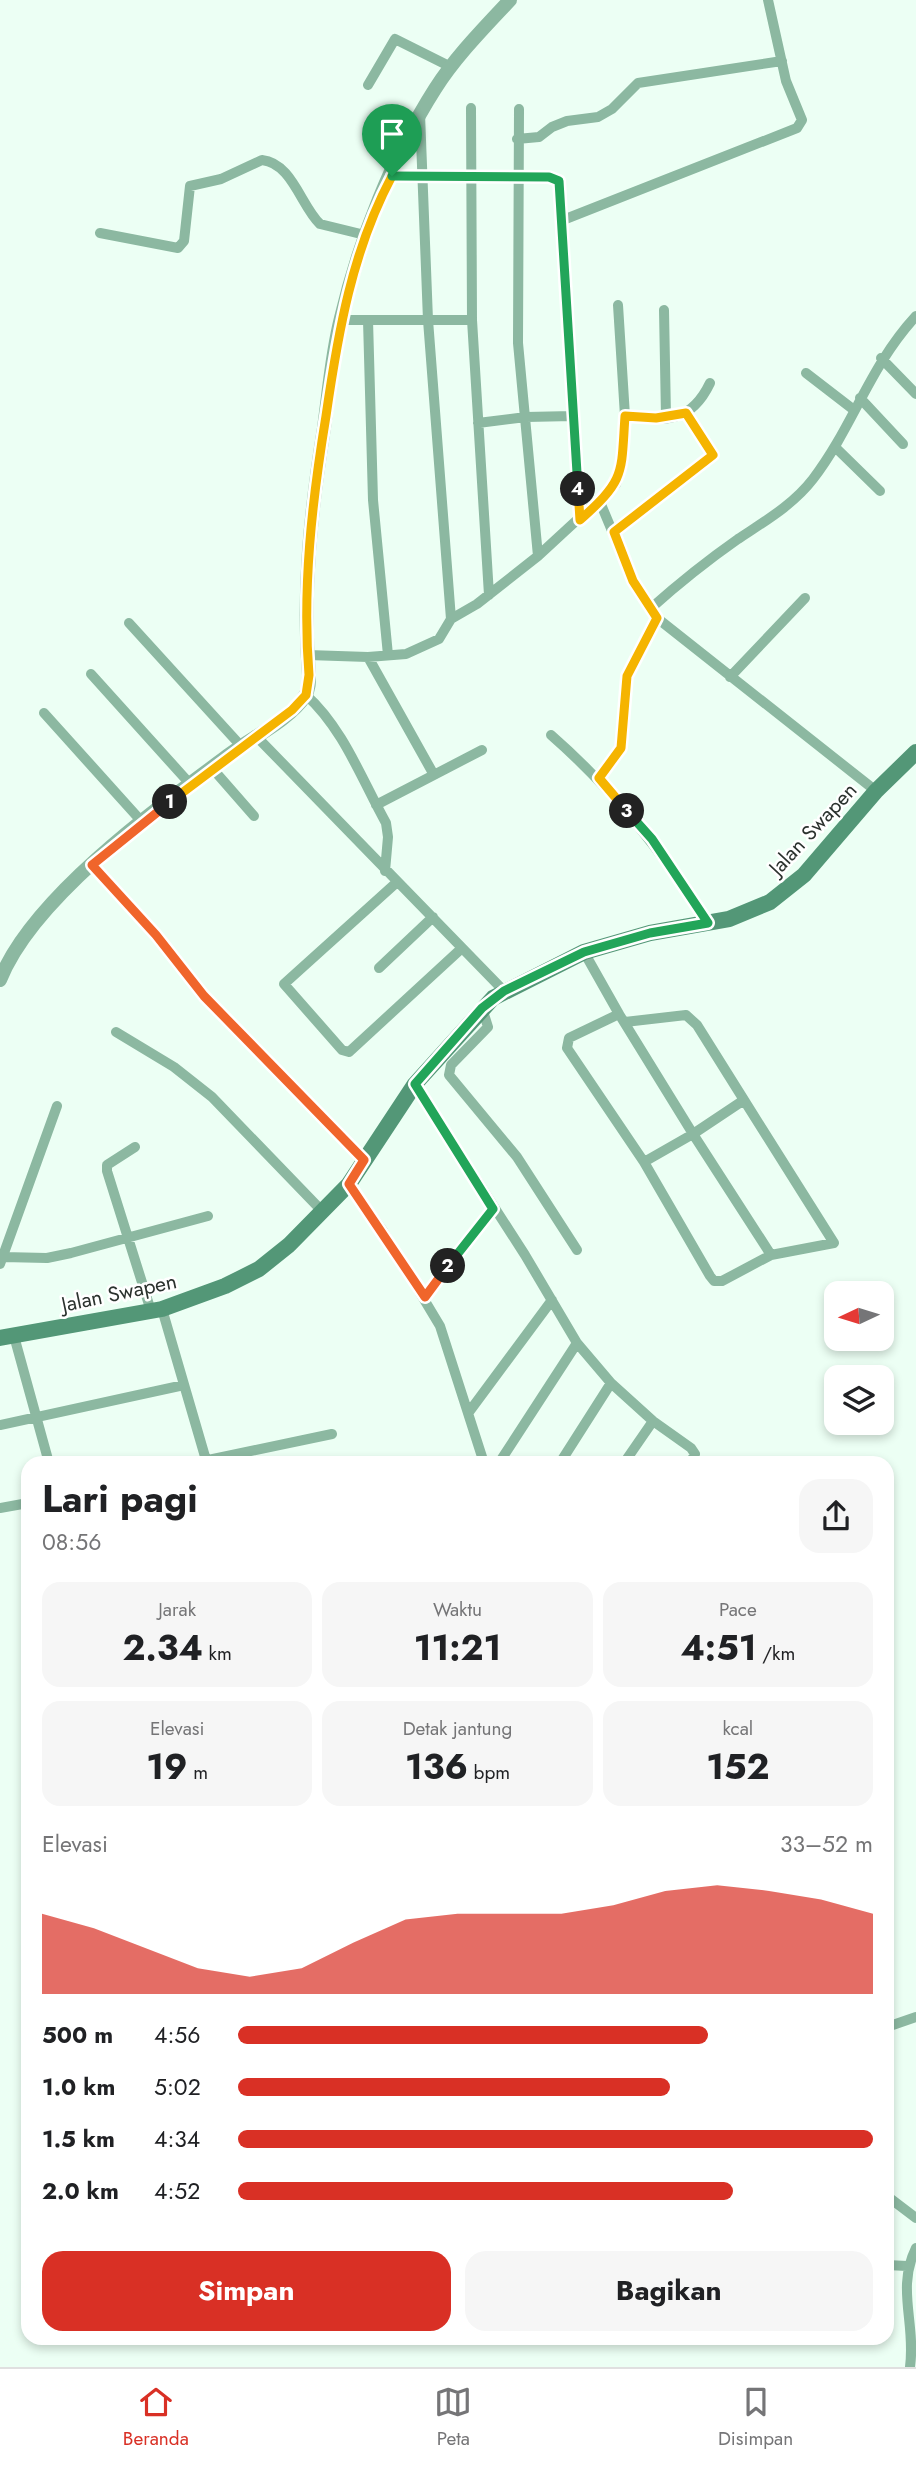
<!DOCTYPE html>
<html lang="id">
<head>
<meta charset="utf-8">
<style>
	:root { --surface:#fff; --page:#f6f6f6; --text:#202124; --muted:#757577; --line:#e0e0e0; --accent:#d93025 }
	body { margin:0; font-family:Jost,sans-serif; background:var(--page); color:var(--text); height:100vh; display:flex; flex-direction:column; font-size:26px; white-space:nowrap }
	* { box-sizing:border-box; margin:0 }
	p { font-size:23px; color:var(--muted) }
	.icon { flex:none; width:38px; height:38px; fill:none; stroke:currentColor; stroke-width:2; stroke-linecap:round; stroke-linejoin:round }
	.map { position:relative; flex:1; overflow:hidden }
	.sheet { position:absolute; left:21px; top:1456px; width:873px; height:889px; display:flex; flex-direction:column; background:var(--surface); border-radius:21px; box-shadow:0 4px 10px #0003 }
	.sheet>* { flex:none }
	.needle { width:46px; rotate:266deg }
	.controls { position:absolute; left:824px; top:1281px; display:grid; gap:14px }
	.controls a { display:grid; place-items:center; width:70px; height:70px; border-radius:14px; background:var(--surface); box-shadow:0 4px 10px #0003; font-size:35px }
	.pin { position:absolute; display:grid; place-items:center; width:60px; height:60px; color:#fff; margin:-72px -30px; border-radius:50% 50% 50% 0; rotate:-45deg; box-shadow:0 0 7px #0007 }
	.pin .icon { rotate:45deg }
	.km { position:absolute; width:35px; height:35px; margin:-18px; border-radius:50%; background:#222; color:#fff; font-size:19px; line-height:35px; text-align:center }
	.round { display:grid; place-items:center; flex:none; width:74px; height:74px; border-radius:21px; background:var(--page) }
	.overview { display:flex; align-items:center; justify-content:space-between; height:119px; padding:0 21px }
	h1 { font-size:38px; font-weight:700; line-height:52px }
	.figures { display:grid; grid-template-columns:repeat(3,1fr); gap:10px; height:119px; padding:7px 21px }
	.figures div { display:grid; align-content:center; border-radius:18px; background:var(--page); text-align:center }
	.figures b { font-size:35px; font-weight:700 }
	.figures small { font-size:19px; font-weight:400 }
	.figures p { font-size:19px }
	.chart { height:196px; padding:14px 21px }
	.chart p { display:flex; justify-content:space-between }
	.chart svg { width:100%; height:126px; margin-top:7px; fill:var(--accent); opacity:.7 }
	.button { display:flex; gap:14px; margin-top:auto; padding:14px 21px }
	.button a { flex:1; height:80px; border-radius:21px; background:var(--accent); color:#fff; font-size:28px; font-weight:700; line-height:80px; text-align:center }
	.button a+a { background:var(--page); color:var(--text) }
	ul { padding:0 21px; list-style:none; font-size:23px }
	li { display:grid; grid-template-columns:112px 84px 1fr; align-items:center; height:52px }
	li i { height:18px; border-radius:9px; background:var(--accent) }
	.tab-bar { display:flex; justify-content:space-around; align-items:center; height:98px; border-top:2px solid var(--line); background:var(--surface); font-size:19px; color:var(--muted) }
	.tab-bar a { display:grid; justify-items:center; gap:4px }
	.tab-bar .active { color:var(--accent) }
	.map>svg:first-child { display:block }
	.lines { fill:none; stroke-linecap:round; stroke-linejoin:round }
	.minor { stroke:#8cb8a1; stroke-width:10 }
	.tertiary { stroke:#8cb8a1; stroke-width:14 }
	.secondary { stroke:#539777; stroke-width:16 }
	.split-1-casing { stroke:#fff; stroke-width:14 }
	.split-2-casing { stroke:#fff; stroke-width:14 }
	.split-3-casing { stroke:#fff; stroke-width:14 }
	.split-4-casing { stroke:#fff; stroke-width:14 }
	.split-5-casing { stroke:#fff; stroke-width:14 }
	.split-1 { stroke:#f5b400; stroke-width:9 }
	.split-2 { stroke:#f0652b; stroke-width:9 }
	.split-3 { stroke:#22a559; stroke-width:9 }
	.split-4 { stroke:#f5b400; stroke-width:9 }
	.split-5 { stroke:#22a559; stroke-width:9 }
	.labels { text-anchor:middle; stroke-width:5; stroke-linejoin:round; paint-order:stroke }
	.street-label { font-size:21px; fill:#2b322e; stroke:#fff }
</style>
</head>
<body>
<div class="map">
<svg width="916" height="2367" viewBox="0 0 916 2367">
	<rect width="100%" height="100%" fill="#ecfff4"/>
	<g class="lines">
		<path class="minor" d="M368 85 395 39 451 67
			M471 108 472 320 489 595
			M519 109 518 343 538 556
			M420 114 428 320 451 619
			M517 139 539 137 552 127 567 121 598 117 612 109 638 83 782 61
			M392 176 549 177 559 181 573 416
			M563 220 797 128 802 120 786 81 768 0
			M100 233 178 248 184 241 190 186 221 179 262 160C292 163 301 206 320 224L365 235
			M618 305 625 416
			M664 310 666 417
			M340 320H472
			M368 320 373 500 388 655
			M881 358 916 394
			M806 373 854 410
			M860 398 903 444
			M478 423 526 417 573 416 580 520
			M835 447 880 491
			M600 502 633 581 657 618 876 791
			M614 532 710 459 711 450 686 413
			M650 609C678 584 708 560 738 539 765 521 793 505 813 479 854 425 869 367 916 316
			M129 623 241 746
			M308 655 368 657 406 654 439 639 451 619 477 604 538 556 616 484 623 462 625 416C665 422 691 423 710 383
			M368 657 434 775
			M91 674 191 785
			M730 677 805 598
			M306 695C343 728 362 780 386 823L388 837 385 871
			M44 713 143 823
			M255 735 504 991
			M551 735C614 790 663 853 708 924
			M212 768 254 816
			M599 778 621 748 627 676 657 618
			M376 805 482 750
			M92 865 156 935 204 996 364 1160
			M396 883 284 984 342 1050 349 1052 462 948
			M584 952 619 1014
			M379 968 433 917
			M482 1008 488 1027 451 1065 449 1075 517 1157 577 1250
			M625 1022 686 1015 697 1025 744 1100 693 1134 771 1255 722 1281H714L710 1276 644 1162 567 1048 569 1038 619 1014 693 1134 644 1162
			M116 1032 174 1067 212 1097 323 1212
			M415 1084 525 1255 577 1343 611 1383 653 1421 691 1448 695 1454 690 1463
			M744 1100 834 1243 771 1255
			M135 1147 107 1165V1171L151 1311
			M349 1184 383 1231 440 1326 484 1463
			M3 1257 47 1258 71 1253 208 1216
			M0 1264 57 1106
			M424 1297 493 1209
			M162 1309 206 1460
			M14 1336 49 1463
			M469 1412 552 1300
			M0 1425 184 1385
			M194 1463 332 1434
			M499 1463 577 1343
			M560 1463 611 1383
			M624 1463 653 1421
			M0 1508 28 1503
			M887 2027 916 2017
			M887 2196 916 2218
			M887 2265 907 2266
			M910 2367C916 2322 896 2289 916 2248"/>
		<path class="tertiary" d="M0 980C32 898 158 807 230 754 253 737 289 720 305 696 309 690 309 682 309 675 302 593 311 509 324 428 329 391 332 353 341 318 359 241 393 155 435 89 456 56 484 28 510 0"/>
		<path class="secondary" d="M0 1338 162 1309 225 1286 259 1269 289 1245 349 1184 415 1084 493 998 584 952 650 933 729 919 770 902 804 875 876 791 916 752"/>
	</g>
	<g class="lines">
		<g class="split-1-casing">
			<path id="split-1" d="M170 802 292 710 306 695 309 675C302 589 312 501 326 416 338 333 352 251 392 176"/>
		</g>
		<g class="split-2-casing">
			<path id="split-2" d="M170 802 92 865 156 935 204 996 364 1160 349 1184 425 1297 448 1266"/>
		</g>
		<g class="split-3-casing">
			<path id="split-3" d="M448 1266 493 1209 415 1084 482 1008 504 991 584 952 650 933 708 923 652 839 627 811"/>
		</g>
		<g class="split-4-casing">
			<path id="split-4" d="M578 489 580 520C626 479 621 474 625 416L656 418 686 413 713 455 614 532 633 581 657 618 627 676 621 748 599 778 627 811"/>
		</g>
		<g class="split-5-casing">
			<path id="split-5" d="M392 176 549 177 559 181 578 489"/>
		</g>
		<use href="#split-1" class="split-1"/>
		<use href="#split-2" class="split-2"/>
		<use href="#split-3" class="split-3"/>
		<use href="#split-4" class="split-4"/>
		<use href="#split-5" class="split-5"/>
	</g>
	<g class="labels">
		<g class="street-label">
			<text transform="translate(813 829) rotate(-47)" y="7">Jalan Swapen</text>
			<text transform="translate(119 1293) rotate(-12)" y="7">Jalan Swapen</text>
		</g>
	</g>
</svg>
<div class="controls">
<a><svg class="needle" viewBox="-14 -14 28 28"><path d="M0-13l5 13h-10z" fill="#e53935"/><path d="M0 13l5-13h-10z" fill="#757577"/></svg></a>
<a><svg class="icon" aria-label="layers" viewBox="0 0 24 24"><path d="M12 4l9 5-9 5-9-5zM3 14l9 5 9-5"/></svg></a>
</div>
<div class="pin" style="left:392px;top:176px;background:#1e9e55"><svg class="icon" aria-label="arrive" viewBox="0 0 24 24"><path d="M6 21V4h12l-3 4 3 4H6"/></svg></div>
<b class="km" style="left:170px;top:802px">1</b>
<b class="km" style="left:448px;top:1266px">2</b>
<b class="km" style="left:627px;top:811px">3</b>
<b class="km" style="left:578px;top:489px">4</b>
<section class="sheet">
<div class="overview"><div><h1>Lari pagi</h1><p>08:56</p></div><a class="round"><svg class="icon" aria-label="share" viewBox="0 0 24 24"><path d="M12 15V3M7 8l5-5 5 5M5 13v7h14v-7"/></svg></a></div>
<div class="figures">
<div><p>Jarak</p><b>2.34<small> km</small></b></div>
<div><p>Waktu</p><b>11:21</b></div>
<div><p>Pace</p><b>4:51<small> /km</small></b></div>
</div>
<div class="figures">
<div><p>Elevasi</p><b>19<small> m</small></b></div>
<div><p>Detak jantung</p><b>136<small> bpm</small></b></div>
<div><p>kcal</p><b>152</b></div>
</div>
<div class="chart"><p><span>Elevasi</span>33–52 m</p>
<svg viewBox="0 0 160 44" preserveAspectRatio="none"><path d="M0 44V16L10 21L20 28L30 35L40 38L50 35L60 26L70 18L80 16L90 16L100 16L110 13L120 8L130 6L140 8L150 11L160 16V44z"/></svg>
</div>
<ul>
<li><b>500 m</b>4:56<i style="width:74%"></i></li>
<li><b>1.0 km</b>5:02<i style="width:68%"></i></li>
<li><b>1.5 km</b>4:34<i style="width:100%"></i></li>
<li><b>2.0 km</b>4:52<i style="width:78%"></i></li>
</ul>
<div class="button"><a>Simpan</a><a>Bagikan</a></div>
</section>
</div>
<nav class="tab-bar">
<a class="active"><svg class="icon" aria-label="home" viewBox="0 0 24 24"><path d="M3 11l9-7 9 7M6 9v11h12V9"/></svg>Beranda</a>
<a><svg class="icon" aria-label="map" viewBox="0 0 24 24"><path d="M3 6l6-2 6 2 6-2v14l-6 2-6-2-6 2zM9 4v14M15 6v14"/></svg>Peta</a>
<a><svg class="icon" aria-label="saved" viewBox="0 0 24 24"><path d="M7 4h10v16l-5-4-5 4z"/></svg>Disimpan</a>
</nav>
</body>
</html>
